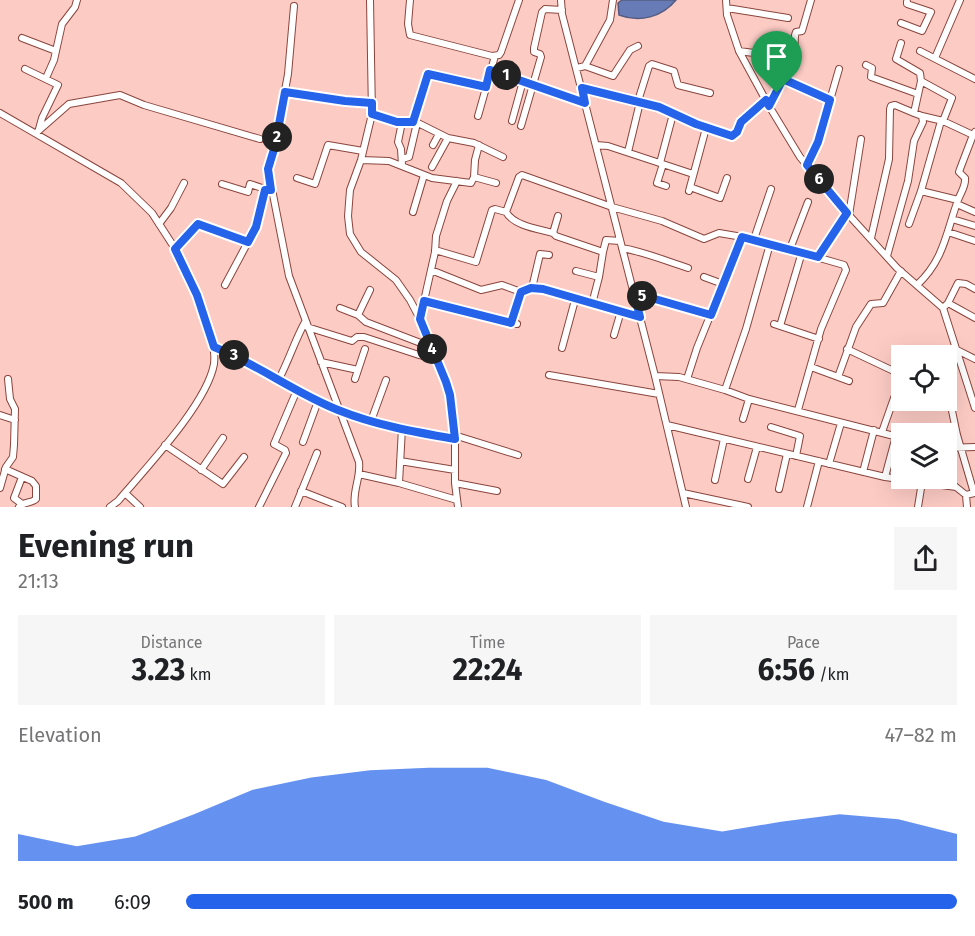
<!DOCTYPE html>
<html lang="en">
<head>
<meta charset="utf-8">
<style>
	:root { --surface:#fff; --page:#f6f6f6; --text:#202124; --muted:#757577; --accent:#2563eb }
	body { margin:0; font-family:"Fira Sans",sans-serif; background:var(--page); color:var(--text); height:100vh; display:flex; flex-direction:column; font-size:22px; white-space:nowrap }
	* { box-sizing:border-box; margin:0 }
	p { font-size:20px; color:var(--muted) }
	.icon { flex:none; width:33px; height:33px; fill:none; stroke:currentColor; stroke-width:2; stroke-linecap:round; stroke-linejoin:round }
	.map { position:relative; height:507px; overflow:hidden }
	.sheet { display:flex; flex-direction:column; background:var(--surface); flex:1 }
	.sheet>* { flex:none }
	.controls { position:absolute; left:891px; top:345px; display:grid; gap:12px }
	.controls a { display:grid; place-items:center; width:66px; height:66px; border-radius:0px; background:var(--surface); box-shadow:0 6px 24px #0002; font-size:30px }
	.pin { position:absolute; display:grid; place-items:center; width:51px; height:51px; color:#fff; margin:-62px -26px; border-radius:50% 50% 50% 0; rotate:-45deg; box-shadow:0 0 6px #0007 }
	.pin .icon { rotate:45deg }
	.km { position:absolute; width:30px; height:30px; margin:-15px; border-radius:50%; background:#222; color:#fff; font-size:16px; line-height:30px; text-align:center }
	.round { display:grid; place-items:center; flex:none; width:63px; height:63px; border-radius:0px; background:var(--page) }
	.headline { display:flex; align-items:center; justify-content:space-between; height:102px; padding:0 18px }
	h1 { font-size:33px; font-weight:700; line-height:45px }
	.metrics { display:grid; grid-template-columns:repeat(3,1fr); gap:9px; height:102px; padding:6px 18px }
	.metrics div { display:grid; align-content:center; border-radius:0px; background:var(--page); text-align:center }
	.metrics b { font-size:30px; font-weight:700 }
	.metrics small { font-size:16px; font-weight:400 }
	.metrics p { font-size:16px }
	.chart { height:168px; padding:12px 18px }
	.chart p { display:flex; justify-content:space-between }
	.chart svg { width:100%; height:108px; margin-top:6px; fill:var(--accent); opacity:.7 }
	ul { padding:0 18px; list-style:none; font-size:20px }
	li { display:grid; grid-template-columns:96px 72px 1fr; align-items:center; height:45px }
	li i { height:15px; border-radius:8px; background:var(--accent) }
	.map>svg:first-child { display:block }
	.water { fill:#677cb6; stroke:#555c83; stroke-width:1.5 }
	.lines { fill:none; stroke-linecap:round; stroke-linejoin:round }
	.minor-casing { stroke:#8a453d; stroke-width:8 }
	.minor { stroke:#fff; stroke-width:6 }
	.route-casing { stroke:#fff; stroke-width:12 }
	.route { stroke:#2563eb; stroke-width:8 }
</style>
</head>
<body>
<div class="map">
<svg width="975" height="507" viewBox="0 0 975 507">
	<rect width="100%" height="100%" fill="#fccbc4"/>
	<path class="water" d="M622 0H676C662 17 640 23 619 15L618 3Z"/>
	<g class="lines">
		<g class="minor-casing">
			<path id="minor" d="M370 0 372 114 361 160 350 190 348 216 350 234 361 252 396 280 410 300 420 319 446 382 450 395 455 439
				M410 0 408 24 410 35 492 56 499 55 501 52 519 0
				M561 0 562 14 655 376 686 507
				M726 0 727 15 739 51 769 106 800 157 847 213 897 268 943 308 975 408
				M294 6 288 74 275 146 268 169 289 276 359 462C361 478 352 491 355 507
				M727 8 788 18
				M901 23 922 31 931 12 907 4V2
				M22 38 56 51
				M739 51 776 56 781 60 786 73
				M920 51 975 79
				M935 58 960 0
				M866 65 872 68 871 77 918 94
				M585 66 613 76 630 50 638 46
				M577 68 585 66 610 20 613 0
				M25 69 58 85 42 118 39 129
				M491 70 585 103
				M46 78 54 60 62 24 75 7 77 0
				M784 79 830 100
				M921 81 952 98 943 121
				M582 88 659 107 696 124 732 136 737 132 741 122 766 100
				M285 92 345 101 372 103
				M638 101 649 66 652 64 674 71 678 85 710 93
				M769 106 794 59 795 35 796 32 802 31 811 0
				M0 113 121 183 152 213 174 247 186 269 211 336C214 345 215 354 214 364 207 404 145 469 118 501L110 507
				M372 114 397 122H416L448 138 474 143 503 157
				M478 116 495 56
				M922 116 943 121 973 135 975 132
				M512 121 523 81
				M413 122 428 74 486 87
				M521 126 541 57 540 54 534 52V48L542 12 545 9 562 10
				M36 133 69 104 120 95 144 105 260 139
				M433 145 439 134
				M596 145 608 146 693 174
				M628 152 640 102
				M402 159 409 157 417 123
				M361 160 389 161 432 178 471 183 474 177 496 183
				M660 163 673 114
				M663 164 657 183 666 186
				M402 165 401 149 398 142 402 122
				M807 165 818 142 839 69
				M432 167 448 138
				M474 177 475 160 479 145
				M297 178 315 184 328 145 363 151
				M222 184 248 192 250 184 268 190
				M690 187 720 198 727 178
				M689 191 706 128
				M921 191 958 200
				M957 204 975 212
				M413 212 424 175
				M506 212C514 226 538 229 553 233
				M849 215 861 139
				M558 216 553 233 556 236 603 252 606 240 620 241
				M952 219 975 226
				M159 224 171 208 184 183
				M909 224 921 191 941 121
				M948 232 975 241
				M871 238 889 159 890 109 891 106 895 105 914 113 921 81 920 73 896 59 901 43
				M754 239 771 189
				M622 248C645 252 666 261 688 268
				M175 249 198 224 248 242
				M790 249 808 202
				M435 250 476 262 492 210 495 209 506 212 519 177 522 175 612 207 662 221 704 239 719 233 754 239 844 265 846 270 821 329 798 410
				M887 256 908 181 914 141 923 122 922 116 914 113
				M818 257 847 213
				M431 270 481 290 502 285 521 292
				M576 271 599 277 592 304
				M599 277 603 252
				M704 277 723 284
				M225 285 256 227 265 190
				M917 285C944 260 946 233 958 200 961 192 966 186 965 178L959 172 960 169 973 135
				M532 288 540 254 549 255
				M634 293 711 315
				M424 301 517 324
				M948 303 975 318
				M340 308 358 315 366 322 431 347
				M943 308 948 303 958 283 966 284 975 289
				M358 315 370 290
				M420 319 435 252 436 236 447 201 457 181
				M511 323 521 292 531 288 543 289 640 317
				M774 324 819 339
				M780 326 802 252
				M307 327 352 341 357 337H364L419 355 435 358
				M614 335 621 311
				M214 347C257 364 295 393 338 410 375 425 415 432 455 439V483L458 507
				M562 348 575 300
				M847 349 902 375
				M957 350 975 359
				M321 362 358 370
				M811 367 849 381
				M549 375 659 394
				M655 376 679 377 725 390 746 329 770 244
				M838 377 856 327 871 304 883 303 901 271
				M279 379C289 360 295 340 305 322
				M355 379 365 349
				M687 379 697 348 742 237
				M946 386H953
				M725 390 749 399 902 438
				M951 406 957 435 974 493
				M0 415 15 420
				M743 419 749 399
				M371 421 386 380
				M667 425 885 477 956 487 966 495 975 493
				M771 427 800 436 796 456
				M882 432 894 398 902 383
				M454 435 518 455
				M303 442 318 401
				M165 445 223 484 244 457
				M946 448 975 447
				M400 461 455 470
				M829 464 841 423
				M5 469 32 481 36 486V499C31 504 24 501 19 507
				M201 470 223 438
				M863 472 874 430
				M359 474 399 483 457 500
				M885 477 896 436
				M748 479 757 447
				M715 480 724 439
				M399 483 402 428
				M455 483 497 491
				M0 488 6 467 13 457 14 445 15 409 10 399 8 379
				M779 489 787 454
				M301 491 342 507
				M125 493 140 507
				M683 493 748 507
				M966 495 967 507
				M22 504 14 498 22 477
				M259 507 286 453 285 450 274 444 297 390
				M295 507 317 453
				M807 507 819 461
				M918 507 922 482"/>
		</g>
		<use href="#minor" class="minor"/>
	</g>
	<g class="lines">
		<g class="route-casing">
			<path id="route" d="M490 70 585 103 582 88 659 107 696 124 732 136 737 132 741 122 766 100 769 106 783 79 830 100 818 142 807 165 847 213 818 257 742 237 711 315 634 293 640 317 543 289 531 288 521 292 511 323 424 301 420 319 446 382 450 395 455 439C415 432 375 425 338 410 295 393 257 364 214 347L197 295 175 249 198 224 248 242 256 227 265 190H271L268 169 275 146 285 92 345 101 372 103V114L397 122H413L428 74 486 87Z"/>
		</g>
		<use href="#route" class="route"/>
	</g>
</svg>
<div class="controls">
<a><svg class="icon" aria-label="locate" viewBox="0 0 24 24"><circle cx="12" cy="12" r="6"/><path d="M12 2v4M12 18v4M2 12h4M18 12h4"/></svg></a>
<a><svg class="icon" aria-label="layers" viewBox="0 0 24 24"><path d="M12 4l9 5-9 5-9-5zM3 14l9 5 9-5"/></svg></a>
</div>
<div class="pin" style="left:777px;top:93px;background:#1e9e55"><svg class="icon" aria-label="arrive" viewBox="0 0 24 24"><path d="M6 21V4h12l-3 4 3 4H6"/></svg></div>
<b class="km" style="left:506px;top:75px">1</b>
<b class="km" style="left:277px;top:137px">2</b>
<b class="km" style="left:234px;top:355px">3</b>
<b class="km" style="left:432px;top:349px">4</b>
<b class="km" style="left:642px;top:296px">5</b>
<b class="km" style="left:819px;top:179px">6</b>
</div>
<section class="sheet">
<div class="headline"><div><h1>Evening run</h1><p>21:13</p></div><a class="round"><svg class="icon" aria-label="share" viewBox="0 0 24 24"><path d="M12 15V3M7 8l5-5 5 5M5 13v7h14v-7"/></svg></a></div>
<div class="metrics">
<div><p>Distance</p><b>3.23<small> km</small></b></div>
<div><p>Time</p><b>22:24</b></div>
<div><p>Pace</p><b>6:56<small> /km</small></b></div>
</div>
<div class="chart"><p><span>Elevation</span>47–82 m</p>
<svg viewBox="0 0 160 44" preserveAspectRatio="none"><path d="M0 44V33L10 38L20 34L30 25L40 15L50 10L60 7L70 6L80 6L90 11L100 20L110 28L120 32L130 28L140 25L150 27L160 33V44z"/></svg>
</div>
<ul>
<li><b>500 m</b>6:09<i style="width:100%"></i></li>
</ul>
</section>
</body>
</html>
